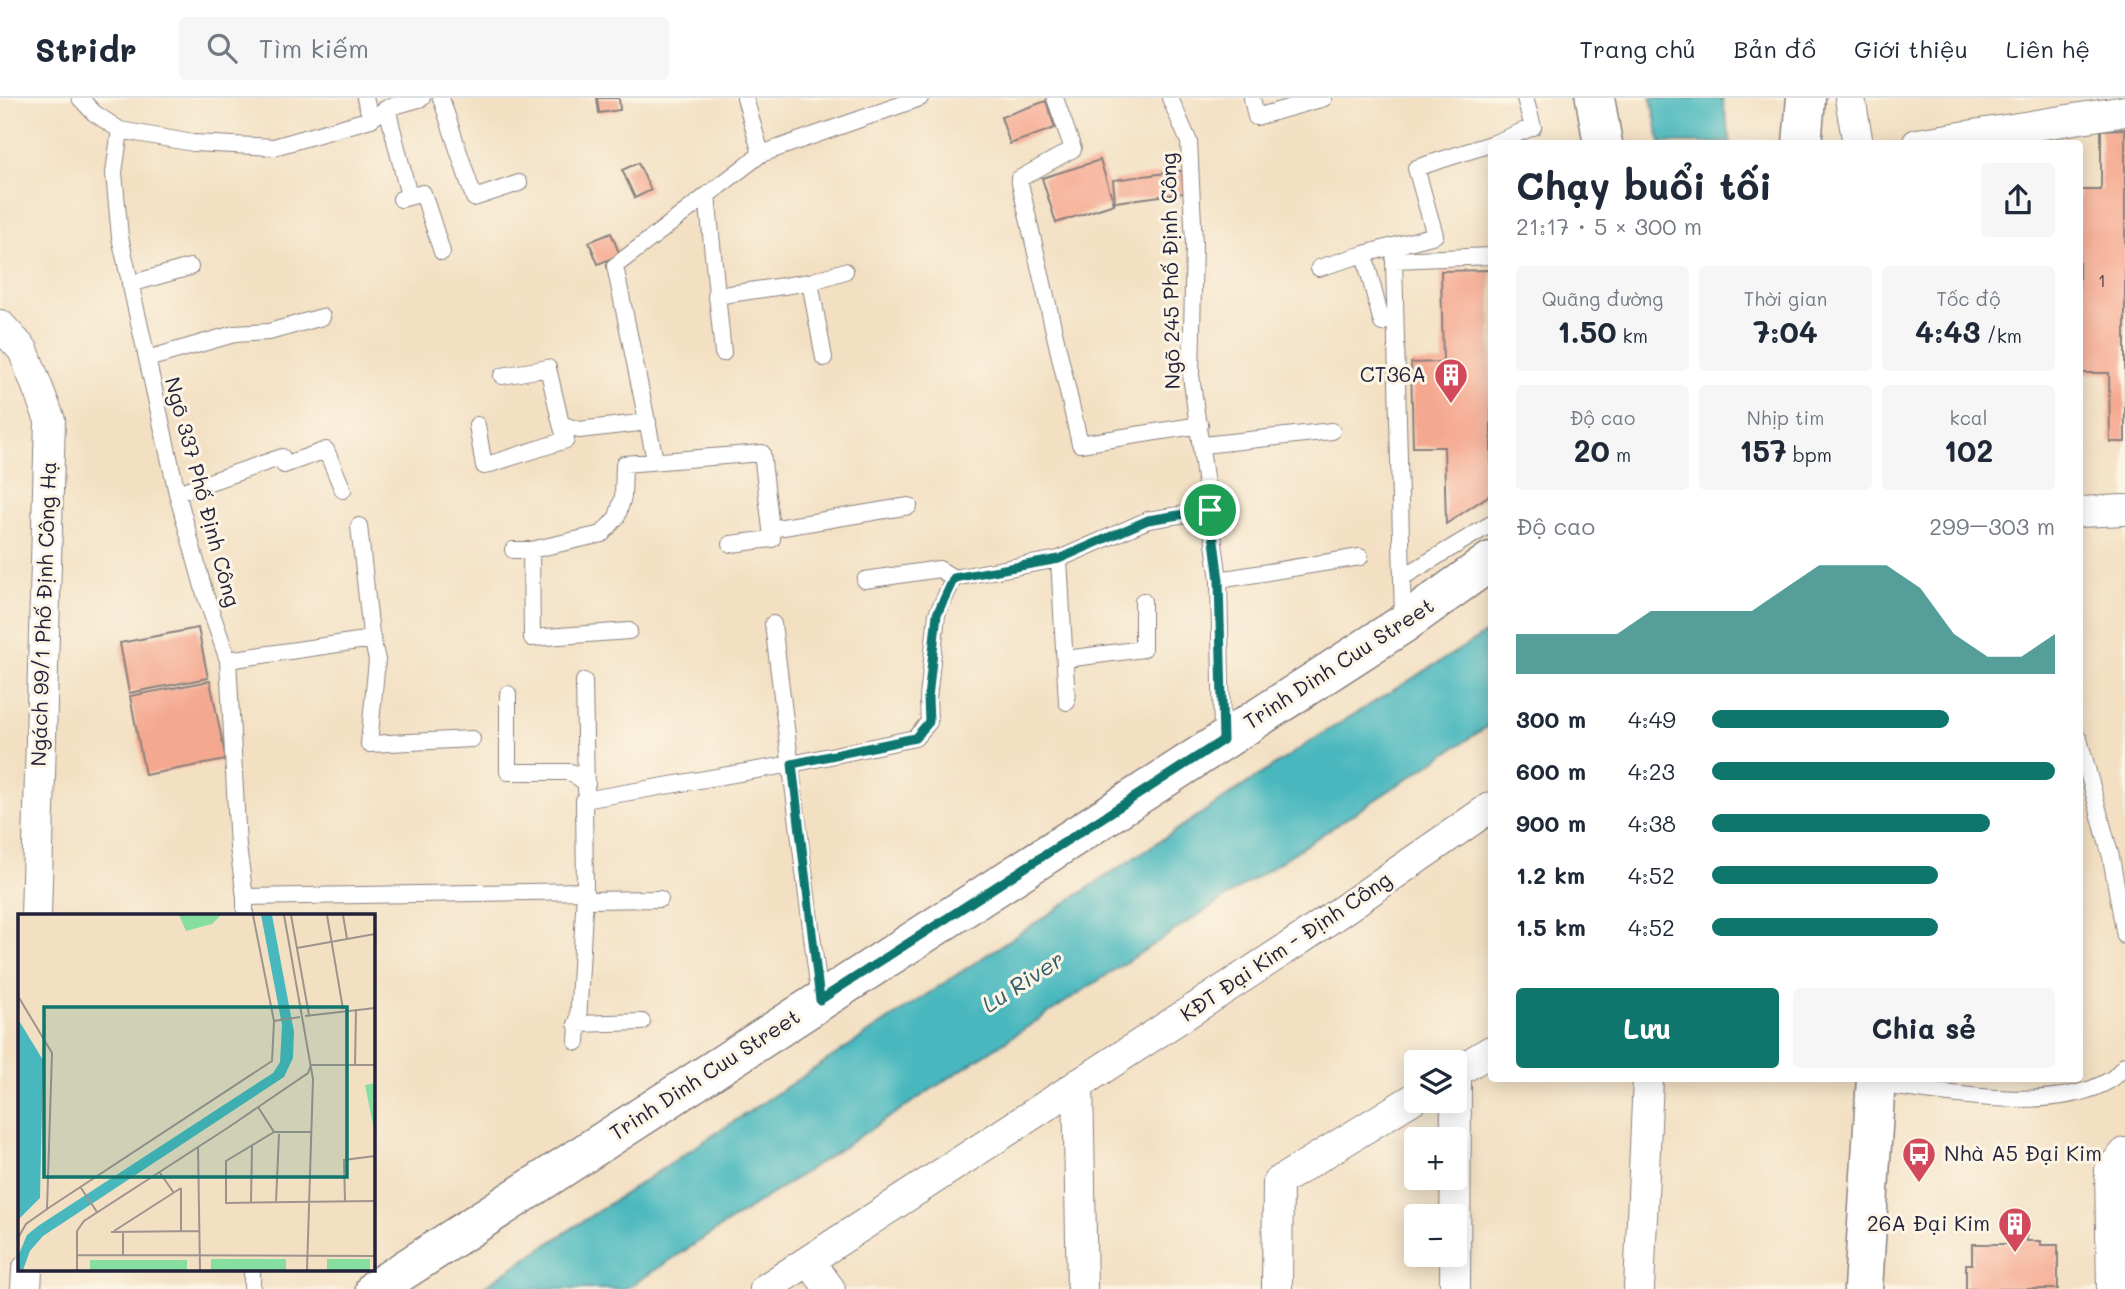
<!DOCTYPE html>
<html lang="vi">
<head>
<meta charset="utf-8">
<style>
	:root { --surface:#fff; --page:#f6f6f7; --text:#1f2937; --muted:#747a83; --line:#e0e1e3; --accent:#0f766e }
	body { margin:0; font-family:Mali,sans-serif; background:var(--page); color:var(--text); height:100vh; display:flex; flex-direction:column; font-size:26px; white-space:nowrap }
	* { box-sizing:border-box; margin:0 }
	p { font-size:23px; color:var(--muted) }
	.icon { flex:none; width:38px; height:38px; fill:none; stroke:currentColor; stroke-width:2; stroke-linecap:round; stroke-linejoin:round }
	.map { position:relative; flex:1; overflow:hidden }
	.drawer { position:absolute; left:1488px; top:42px; width:595px; height:942px; display:flex; flex-direction:column; background:var(--surface); border-radius:7px; box-shadow:0 4px 18px #0003 }
	.drawer>* { flex:none }
	.buttons { position:absolute; left:1404px; top:952px; display:grid; gap:14px }
	.buttons a { display:grid; place-items:center; width:63px; height:63px; border-radius:7px; background:var(--surface); box-shadow:0 4px 18px #0003; font-size:35px }
	.pin { position:absolute; display:grid; place-items:center; width:60px; height:60px; color:#fff; margin:-30px; border:4px solid #fff; border-radius:50%; box-shadow:0 2px 7px #0007 }
	.round { display:grid; place-items:center; flex:none; width:74px; height:74px; border-radius:7px; background:var(--page) }
	.headline { display:flex; align-items:center; justify-content:space-between; height:119px; padding:0 28px }
	h1 { font-size:38px; font-weight:700; line-height:52px }
	.figures { display:grid; grid-template-columns:repeat(3,1fr); gap:10px; height:119px; padding:7px 28px }
	.figures div { display:grid; align-content:center; border-radius:7px; background:var(--page); text-align:center }
	.figures b { font-size:30px; font-weight:700 }
	.figures small { font-size:19px; font-weight:400 }
	.figures p { font-size:19px }
	.chart { height:196px; padding:14px 28px }
	.chart p { display:flex; justify-content:space-between }
	.chart svg { width:100%; height:126px; margin-top:7px; fill:var(--accent); opacity:.7 }
	.cta { display:flex; gap:14px; margin-top:auto; padding:14px 28px }
	.cta a { flex:1; height:80px; border-radius:7px; background:var(--accent); color:#fff; font-size:28px; font-weight:700; line-height:80px; text-align:center }
	.cta a+a { background:var(--page); color:var(--text) }
	ul { padding:0 28px; list-style:none; font-size:23px }
	li { display:grid; grid-template-columns:112px 84px 1fr; align-items:center; height:52px }
	li i { height:18px; border-radius:9px; background:var(--accent) }
	header { display:flex; align-items:center; gap:42px; box-sizing:border-box; height:98px; padding:0 35px; background:var(--surface); border-bottom:2px solid var(--line) }
	header strong { font-size:33px }
	nav { display:flex; gap:38px; margin-inline-start:auto; font-size:24px }
	.search { width:490px; height:63px; background:var(--page); display:flex; align-items:center; gap:18px; box-sizing:border-box; padding:0 24px; border-radius:7px; color:var(--muted); font-size:26px }
	.map>svg:first-child { display:block }
	.water { fill:#48b8be; stroke:#356d7c; stroke-width:2 }
	.building { fill:#f5a890 }
	.lines { fill:none; stroke-linecap:round; stroke-linejoin:round }
	.lane-casing { stroke:#8a817f; stroke-width:18 }
	.street-casing { stroke:#8a817f; stroke-width:32 }
	.secondary-casing { stroke:#8a817f; stroke-width:41 }
	.lane { stroke:#fff; stroke-width:16 }
	.street { stroke:#fff; stroke-width:30 }
	.secondary { stroke:#fff; stroke-width:38 }
	.route-casing { stroke:#fff; stroke-width:14 }
	.route { stroke:#0f766e; stroke-width:9 }
	.labels { text-anchor:middle; stroke-width:6; stroke-linejoin:round; paint-order:stroke }
	.number-label { font-size:18px; fill:#574450 }
	.street-label { font-size:21px; fill:#22223b; stroke:#fcf5e5 }
	.poi-label { font-size:21px; fill:#22223b; stroke:#fcf5e5; text-anchor:end }
	.water-label { font-size:23px; font-style:italic; fill:#315e6f; stroke:#fcf5e5 }
	.inset-road { fill:none; stroke:#9f948d; stroke-width:2 }
	.view { fill:#0f766e; fill-opacity:0.15; stroke:#0f766e; stroke-width:3.5 }
	.inset-edge { fill:none; stroke:#22223b; stroke-width:3.5 }
</style>
</head>
<body>
<header>
<strong>Stridr</strong>
<div class="search"><svg class="icon" aria-label="search" viewBox="0 0 24 24"><circle cx="10" cy="10" r="6"/><path d="M15 15l6 6"/></svg>Tìm kiếm</div>
<nav><a>Trang chủ</a><a>Bản đồ</a><a>Giới thiệu</a><a>Liên hệ</a></nav>
</header>
<div class="map">
<svg width="2125" height="1191" viewBox="0 0 2125 1191">
	<rect width="100%" height="100%" fill="#fcf5e5"/>
	<filter id="ink" filterUnits="userSpaceOnUse"><feTurbulence type="fractalNoise" baseFrequency=".0143" numOctaves="2"/><feDisplacementMap in="SourceGraphic" scale="14" xChannelSelector="R" yChannelSelector="G"/><feConvolveMatrix kernelMatrix="1 2 1 2 8 2 1 2 1" color-interpolation-filters="sRGB"/></filter>
	<filter id="wash" filterUnits="userSpaceOnUse"><feTurbulence type="fractalNoise" baseFrequency=".00686" numOctaves="4" result="noise"/><feDisplacementMap in="SourceGraphic" scale="28" xChannelSelector="R" yChannelSelector="G"/><feGaussianBlur stdDeviation="1.57" result="paint"/><feColorMatrix in="noise" values="0 0 0 0 0 0 0 0 0 0 0 0 0 0 0 0 0 1.4 0 .05"/><feComposite in="paint" operator="in"/></filter>
	<g filter="url(#wash)">
		<rect width="100%" height="100%" fill="#f3e0c3"/>
		<path class="water" d="M1651 0H1722L1731 45H1660Z
			M1491 532V626L626 1191H480L1319 638Z"/>
		<g id="blocks">
			<path class="building" d="M597 0H619L620 12 599 15Z
				M1046 3 1055 30 1010 46 1001 19Z
				M2125 31V344H2110L2109 275H2079V92H2101V32Z
				M1100 62 1114 106 1056 125 1042 80Z
				M638 65 651 92 635 100 622 72Z
				M1189 72 1191 94 1115 104 1113 82Z
				M611 135 620 157 598 166 589 144Z
				M1491 172V396L1446 426 1444 349H1413L1411 265 1443 264 1441 173Z
				M198 530 208 580 129 595 120 545Z
				M210 583 226 662 145 677 130 598Z
				M2007 1138H2027V1143H2041V1147H2058V1191H1966V1166H1972V1146H2007Z"/>
		</g>
	</g>
	<g filter="url(#ink)">
		<use href="#blocks" fill-opacity="0" stroke="#8a817f" stroke-width="2"/>
		<g class="lines">
			<g class="lane-casing">
				<path id="lane" d="M80 0 94 15 120 32 114 75 120 139 177 395 205 496 228 562 238 749 245 799V818
					M365 0 371 21
					M441 0 474 100 519 85
					M745 0 761 56
					M1055 0 1073 51 1019 81 1080 346 1200 327
					M1170 0 1189 44 1194 146 1191 277 1219 482 1222 639
					M1252 0 1256 19 1324 0
					M387 10 409 98
					M120 32 193 45 274 49 371 21 387 10 422 0
					M1492 46 1533 29 1525 0
					M707 97 723 255
					M401 101 423 95 442 154
					M1319 170 1364 156
					M810 184 824 260
					M130 186 190 169
					M716 198 810 184 845 173
					M1382 225 1364 156 1435 137 1416 70 1491 46
					M147 261 234 236 269 234 322 219
					M502 278 548 270 561 326 579 332 648 324
					M477 327 484 368 566 342 561 326
					M1203 347 1332 333
					M655 362 615 168 761 56 920 0
					M177 395 282 359 284 367 326 352 343 392
					M359 428 371 536 377 562 369 646 472 641
					M731 446 772 441 771 431
					M513 452H531L602 436 617 419 623 399 624 366 762 355 771 431 909 408
					M531 452 532 540 629 533
					M1059 461 1067 604
					M1403 479 1491 426
					M865 482 939 471 954 480
					M1219 482 1360 459
					M1403 521 1394 162 1491 158
					M773 526 820 902
					M1066 561 1143 551V503
					M228 562 372 541
					M584 583 586 693
					M508 596V674H571L587 686
					M2079 641 2111 759 2125 838
					M245 799 585 793 584 702 792 666 915 640 929 624 928 600 937 516 954 480 1059 461 1148 422 1211 412
					M585 802 660 801
					M576 926 642 924
					M577 944 585 793
					M1875 986C1938 994 2054 1017 2110 982 2116 979 2121 972 2125 967
					M252 1191V1172"/>
			</g>
			<g class="street-casing">
				<path id="street" d="M1850 0 1858 46
					M1917 46 2125 13
					M0 227 23 252 50 322 36 818
					M2079 414 2125 412
					M1454 975 1491 953
					M1078 986 1082 1191
					M809 1163 830 1191
					M26 1191 27 1172
					M765 1191 1301 841 1491 709
					M1277 1191 1278 1084 1416 999
					M1455 1191 1456 974
					M1639 1191 1648 980
					M2112 1191 2110 1072 2125 1055"/>
			</g>
			<g class="secondary-casing">
				<path id="secondary" d="M1595 0 1603 46
					M1802 46 1806 0
					M375 1191 1403 526 1491 463
					M1863 1191 1876 980"/>
			</g>
			<use href="#lane" class="lane"/>
			<use href="#street" class="street"/>
			<use href="#secondary" class="secondary"/>
		</g>
	</g>
	<g class="lines" filter="url(#ink)">
		<g class="route-casing">
			<path id="route" d="M1210 412 1219 482 1223 642 820 902 792 666 915 640 929 624 928 600 937 516 954 480 1059 461 1148 422Z"/>
		</g>
		<use href="#route" class="route"/>
	</g>
	<defs>
		<g id="building-pin" transform="scale(1.75)"><path d="M0 17L-7.5 6A9.5 9.5 0 1 1 7.5 6Z" fill="#d1495b" stroke="#fcf5e5"/><path d="M-4-6H4V6H1V3H-1V6H-4ZM-2.5-4.3h1.7v1.8h-1.7ZM.8-4.3h1.7v1.8H.8ZM-2.5-1h1.7V.8h-1.7ZM.8-1h1.7V.8H.8Z" fill="#fff"/></g>
		<g id="bus-pin" transform="scale(1.75)"><path d="M0 17L-7.5 6A9.5 9.5 0 1 1 7.5 6Z" fill="#d1495b" stroke="#fcf5e5"/><path d="M-5-6H5V4H4V6H2V4H-2V6H-4V4H-5ZM-3.5-4V0h7V-4ZM-3.5 1.2v1.5H-2V1.2ZM2 1.2v1.5H3.5V1.2Z" fill="#fff"/></g>
	</defs>
	<g fill-rule="evenodd">
		<use href="#building-pin" x="1451" y="277"/>
		<use href="#bus-pin" x="1919" y="1056"/>
		<use href="#building-pin" x="2015" y="1126"/>
	</g>
	<g class="labels">
		<g class="number-label">
			<text x="2102" y="189">1</text>
		</g>
		<g class="street-label">
			<text transform="translate(1171 173) rotate(-91)" y="7">Ngõ 245 Phố Định Công</text>
			<text transform="translate(202 394) rotate(75)" y="7">Ngõ 337 Phố Định Công</text>
			<text transform="translate(44 516) rotate(-88)" y="7">Ngách 99/1 Phố Định Công Hạ</text>
			<text transform="translate(1339 566) rotate(-33)" y="7">Trinh Dinh Cuu Street</text>
			<text transform="translate(1286 849) rotate(-34)" y="7">KĐT Đại Kim - Định Công</text>
			<text transform="translate(705 977) rotate(-33)" y="7">Trinh Dinh Cuu Street</text>
		</g>
		<g class="poi-label">
			<text x="1426" y="284">CT36A</text>
			<text x="1944" y="1063" text-anchor="start">Nhà A5 Đại Kim</text>
			<text x="1990" y="1133">26A Đại Kim</text>
		</g>
		<g class="water-label">
			<text transform="translate(1023 884) rotate(-33)" y="8">Lu River</text>
		</g>
	</g>
	<g transform="translate(18 816)">
		<rect width="357" height="357" fill="#f3e0c3"/>
		<path d="M161 1H203L194 10 168 17ZM357 169V221L347 171ZM193 345H268V356H193ZM309 345H352V356H309ZM72 346H169V356H72Z" fill="#87dea1"/>
		<path d="M243 1H254L276 118 275 144 266 163 25 322 12 337 5 356H0V342L9 321 20 312 255 159 262 148 264 111ZM0 105 25 146 22 284 0 306Z" fill="#48b8be"/>
		<path class="inset-road" d="M266 1 295 165 289 356M273 1 291 101M309 1 325 95M325 1 329 25M279 34 357 20M0 82 34 139 29 295M287 102 357 94M256 107 282 103M337 152 338 95M240 193 256 218H294M256 218 208 247V289L357 287M180 233 182 356M142 259 156 279M63 274 79 298M163 274V317M327 287 326 246 357 242M233 288 234 232M258 288 261 220M96 317 163 274M93 318 181 317M0 324 8 310 32 293 254 147 256 107 235 1M59 341 357 342M105 342V318M59 356V317L66 307 211 213 290 159 293 151H357"/>
		<path class="view" d="M26 93H329V263H26Z"/>
		<rect width="357" height="357" class="inset-edge"/>
	</g>
</svg>
<div class="buttons">
<a><svg class="icon" aria-label="layers" viewBox="0 0 24 24"><path d="M12 4l9 5-9 5-9-5zM3 14l9 5 9-5"/></svg></a>
<a>+</a>
<a>−</a>
</div>
<div class="pin" style="left:1210px;top:412px;background:#1e9e55"><svg class="icon" aria-label="arrive" viewBox="0 0 24 24"><path d="M6 21V4h12l-3 4 3 4H6"/></svg></div>
<section class="drawer">
<div class="headline"><div><h1>Chạy buổi tối</h1><p>21:17 · 5 × 300 m</p></div><a class="round"><svg class="icon" aria-label="share" viewBox="0 0 24 24"><path d="M12 15V3M7 8l5-5 5 5M5 13v7h14v-7"/></svg></a></div>
<div class="figures">
<div><p>Quãng đường</p><b>1.50<small> km</small></b></div>
<div><p>Thời gian</p><b>7:04</b></div>
<div><p>Tốc độ</p><b>4:43<small> /km</small></b></div>
</div>
<div class="figures">
<div><p>Độ cao</p><b>20<small> m</small></b></div>
<div><p>Nhịp tim</p><b>157<small> bpm</small></b></div>
<div><p>kcal</p><b>102</b></div>
</div>
<div class="chart"><p><span>Độ cao</span>299–303 m</p>
<svg viewBox="0 0 160 44" preserveAspectRatio="none"><path d="M0 44V30L10 30L20 30L30 30L40 22L50 22L60 22L70 22L80 14L90 6L100 6L110 6L120 14L130 30L140 38L150 38L160 30V44z"/></svg>
</div>
<ul>
<li><b>300 m</b>4:49<i style="width:69%"></i></li>
<li><b>600 m</b>4:23<i style="width:100%"></i></li>
<li><b>900 m</b>4:38<i style="width:81%"></i></li>
<li><b>1.2 km</b>4:52<i style="width:66%"></i></li>
<li><b>1.5 km</b>4:52<i style="width:66%"></i></li>
</ul>
<div class="cta"><a>Lưu</a><a>Chia sẻ</a></div>
</section>
</div>
</body>
</html>
